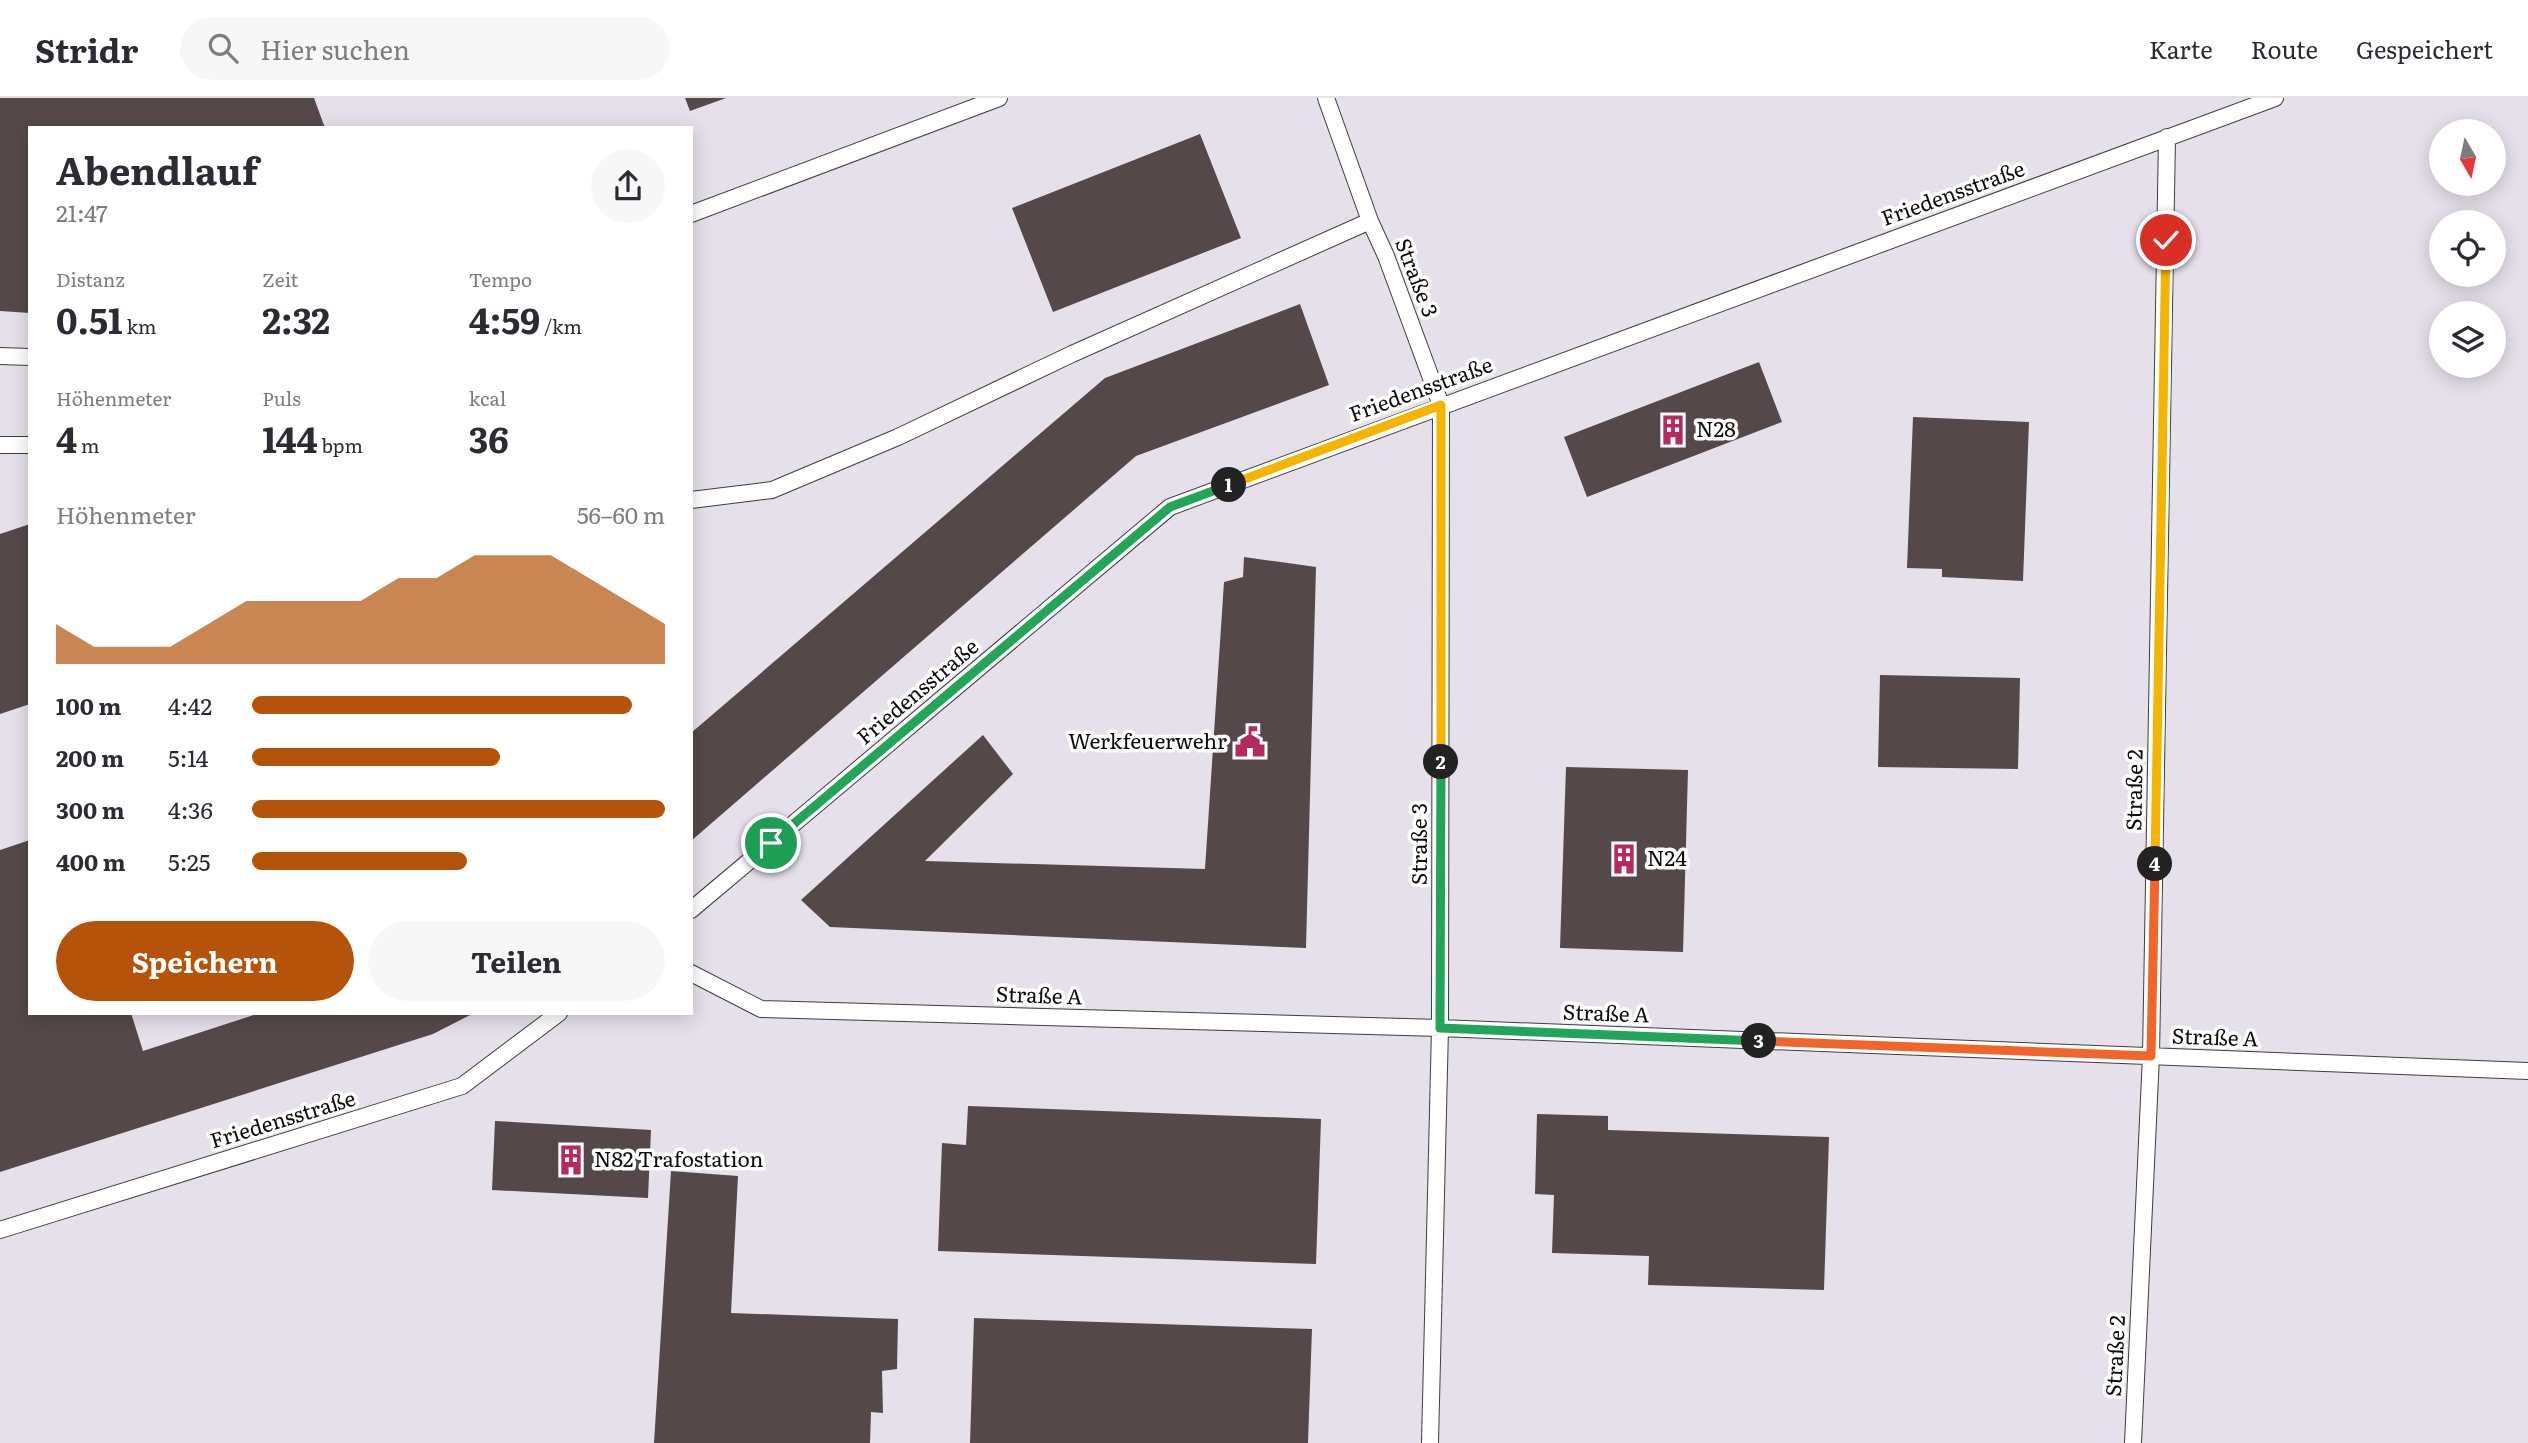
<!DOCTYPE html>
<html lang="de">
<head>
<meta charset="utf-8">
<style>
	:root { --surface:#fff; --page:#f7f7f7; --text:#2b2b33; --muted:#7c7c81; --line:#e1e1e2; --accent:#b45309 }
	body { margin:0; font-family:Literata,serif; background:var(--page); color:var(--text); height:100vh; display:flex; flex-direction:column; font-size:26px; white-space:nowrap }
	* { box-sizing:border-box; margin:0 }
	p { font-size:23px; color:var(--muted) }
	.icon { flex:none; width:38px; height:38px; fill:none; stroke:currentColor; stroke-width:2; stroke-linecap:round; stroke-linejoin:round }
	.map { position:relative; flex:1; overflow:hidden }
	.drawer { position:absolute; left:28px; top:28px; width:665px; height:889px; display:flex; flex-direction:column; background:var(--surface); border-radius:0px; box-shadow:0 4px 18px #0003 }
	.drawer>* { flex:none }
	.needle { width:46px; rotate:171deg }
	.buttons { position:absolute; left:2429px; top:21px; display:grid; gap:14px }
	.buttons a { display:grid; place-items:center; width:77px; height:77px; border-radius:50%; background:var(--surface); box-shadow:0 4px 18px #0003; font-size:35px }
	.pin { position:absolute; display:grid; place-items:center; width:60px; height:60px; color:#fff; margin:-30px; border:4px solid #fff; border-radius:50%; box-shadow:0 2px 7px #0007 }
	.km { position:absolute; width:35px; height:35px; margin:-18px; border-radius:50%; background:#222; color:#fff; font-size:19px; line-height:35px; text-align:center }
	.round { display:grid; place-items:center; flex:none; width:74px; height:74px; border-radius:37px; background:var(--page) }
	.summary { display:flex; align-items:center; justify-content:space-between; height:119px; padding:0 28px }
	h1 { font-size:38px; font-weight:700; line-height:52px }
	.metrics { display:grid; grid-template-columns:repeat(3,1fr); gap:10px; height:119px; padding:7px 28px }
	.metrics div { display:grid; align-content:center }
	.metrics b { font-size:35px; font-weight:700 }
	.metrics small { font-size:19px; font-weight:400 }
	.metrics p { font-size:19px }
	.chart { height:196px; padding:14px 28px }
	.chart p { display:flex; justify-content:space-between }
	.chart svg { width:100%; height:126px; margin-top:7px; fill:var(--accent); opacity:.7 }
	.action { display:flex; gap:14px; margin-top:auto; padding:14px 28px }
	.action a { flex:1; height:80px; border-radius:42px; background:var(--accent); color:#fff; font-size:28px; font-weight:700; line-height:80px; text-align:center }
	.action a+a { background:var(--page); color:var(--text) }
	ul { padding:0 28px; list-style:none; font-size:23px }
	li { display:grid; grid-template-columns:112px 84px 1fr; align-items:center; height:52px }
	li i { height:18px; border-radius:9px; background:var(--accent) }
	header { display:flex; align-items:center; gap:42px; box-sizing:border-box; height:98px; padding:0 35px; background:var(--surface); border-bottom:2px solid var(--line) }
	header strong { font-size:33px }
	nav { display:flex; gap:38px; margin-inline-start:auto; font-size:24px }
	.search { width:490px; height:63px; background:var(--page); display:flex; align-items:center; gap:18px; box-sizing:border-box; padding:0 24px; border-radius:38px; color:var(--muted); font-size:26px }
	.map>svg:first-child { display:block }
	.industrial { fill:#e6e0ea; fill-rule:evenodd }
	.building { fill:#544948 }
	.lines { fill:none; stroke-linecap:round; stroke-linejoin:round }
	.service-casing { stroke:#3e3e3e; stroke-width:18 }
	.service { stroke:#fff; stroke-width:16 }
	.split-1-casing { stroke:#fff; stroke-width:14 }
	.split-2-casing { stroke:#fff; stroke-width:14 }
	.split-3-casing { stroke:#fff; stroke-width:14 }
	.split-4-casing { stroke:#fff; stroke-width:14 }
	.split-5-casing { stroke:#fff; stroke-width:14 }
	.split-1 { stroke:#22a559; stroke-width:9 }
	.split-2 { stroke:#f5b400; stroke-width:9 }
	.split-3 { stroke:#22a559; stroke-width:9 }
	.split-4 { stroke:#f0652b; stroke-width:9 }
	.split-5 { stroke:#f5b400; stroke-width:9 }
	.labels { text-anchor:middle; stroke-width:7; stroke-linejoin:round; paint-order:stroke }
	.street-label { font-size:21px; fill:#0b0b0b; stroke:#fff }
	.poi-label { font-size:21px; fill:#0b0b0b; stroke:#fff; text-anchor:start }
</style>
</head>
<body>
<header>
<strong>Stridr</strong>
<div class="search"><svg class="icon" aria-label="search" viewBox="0 0 24 24"><circle cx="10" cy="10" r="6"/><path d="M15 15l6 6"/></svg>Hier suchen</div>
<nav><a>Karte</a><a>Route</a><a>Gespeichert</a></nav>
</header>
<div class="map">
<svg width="2528" height="1345" viewBox="0 0 2528 1345">
	<rect width="100%" height="100%" fill="#fef4eb"/>
	<path class="industrial" d="M0 0H2528V1345H0ZM30 30H691V915H30ZM2441 33H2494V86H2441ZM2441 124H2494V177H2441ZM2441 215H2494V268H2441Z"/>
	<path class="building" d="M0 0H314L325 30H30V215L0 213Z
		M685 0H726L690 13Z
		M1200 36 1241 140 1053 214 1012 110Z
		M1300 206 1329 287 1136 358 691 743V635L1105 280Z
		M1759 264 1782 324 1587 399 1564 339Z
		M1913 319 2029 324 2023 483 1942 479V471L1907 470Z
		M30 426V606L0 616V436Z
		M1244 459 1316 469 1306 850 830 829 801 802 983 637 1013 676 925 763 1205 771 1224 484 1243 479Z
		M1880 577 2020 580 2018 671 1878 669Z
		M1566 669 1688 672 1683 854 1560 850Z
		M30 742V915H131L143 953 260 915H474L433 936 0 1074V752Z
		M968 1008 1321 1021 1316 1166 938 1153 942 1045 966 1047Z
		M1537 1016 1608 1018V1032L1829 1039 1824 1192 1648 1187 1649 1158 1552 1155 1554 1097 1535 1096Z
		M495 1023 651 1032 648 1100 492 1092Z
		M671 1073 738 1078 731 1215 898 1221 897 1271 882 1273 883 1315 871 1314 870 1345H654Z
		M974 1220 1312 1231 1308 1345H970Z"/>
	<g class="lines">
		<g class="service-casing">
			<path id="service" d="M1326 0 1370 123 1386 158 1441 307 1440 930 1430 1345
				M691 116 999 0
				M0 258 30 259
				M0 347H30
				M691 402 772 392 898 339 1072 256 1370 123
				M691 812 1170 409 2275 0
				M691 875 761 911 1440 930 2528 973
				M0 1132 462 988 559 915
				M2133 1345 2151 958 2167 39"/>
		</g>
		<use href="#service" class="service"/>
	</g>
	<g class="lines">
		<g class="split-1-casing">
			<path id="split-1" d="M771 745 1170 409 1229 387"/>
		</g>
		<g class="split-2-casing">
			<path id="split-2" d="M1229 387 1441 307V664"/>
		</g>
		<g class="split-3-casing">
			<path id="split-3" d="M1441 664 1440 930 1759 943"/>
		</g>
		<g class="split-4-casing">
			<path id="split-4" d="M1759 943 2151 958 2155 766"/>
		</g>
		<g class="split-5-casing">
			<path id="split-5" d="M2155 766 2166 142"/>
		</g>
		<use href="#split-1" class="split-1"/>
		<use href="#split-2" class="split-2"/>
		<use href="#split-3" class="split-3"/>
		<use href="#split-4" class="split-4"/>
		<use href="#split-5" class="split-5"/>
	</g>
	<defs>
		<g id="building-bare" transform="scale(2.415)"><path d="M-4-6H4V6H1V3H-1V6H-4ZM-2.5-4.3h1.7v1.8h-1.7ZM.8-4.3h1.7v1.8H.8ZM-2.5-1h1.7V.8h-1.7ZM.8-1h1.7V.8H.8Z" fill="#b6295c" stroke="#fff" stroke-width="2.5" paint-order="stroke"/></g>
		<g id="civic-bare" transform="scale(2.415)"><path d="M-.6-6.5H3V-4.5H.6V-3L4-1V1h2V6H-6V1h2V-1L-.6-3ZM-1.2 2.5V6h2.4V2.5Z" fill="#b6295c" stroke="#fff" stroke-width="2.5" paint-order="stroke"/></g>
	</defs>
	<g fill-rule="evenodd">
		<use href="#building-bare" x="1673" y="332"/>
		<use href="#civic-bare" x="1250" y="644"/>
		<use href="#building-bare" x="1624" y="761"/>
		<use href="#building-bare" x="571" y="1062"/>
	</g>
	<g class="labels">
		<g class="street-label">
			<text transform="translate(1953 96) rotate(-20)" y="7">Friedensstraße</text>
			<text transform="translate(1416 180) rotate(69)" y="7">Straße 3</text>
			<text transform="translate(1421 292) rotate(-20)" y="7">Friedensstraße</text>
			<text transform="translate(918 594) rotate(-40)" y="7">Friedensstraße</text>
			<text transform="translate(2135 692) rotate(-89)" y="7">Straße 2</text>
			<text transform="translate(1420 746) rotate(-90)" y="7">Straße 3</text>
			<text transform="translate(1039 898) rotate(2)" y="7">Straße A</text>
			<text transform="translate(1606 916) rotate(2)" y="7">Straße A</text>
			<text transform="translate(2215 940) rotate(2)" y="7">Straße A</text>
			<text transform="translate(283 1022) rotate(-17)" y="7">Friedensstraße</text>
			<text transform="translate(2116 1258) rotate(-87)" y="7">Straße 2</text>
		</g>
		<g class="poi-label">
			<text x="1696" y="339">N28</text>
			<text x="1227" y="651" text-anchor="end">Werkfeuerwehr</text>
			<text x="1647" y="768">N24</text>
			<text x="594" y="1069">N82 Trafostation</text>
		</g>
	</g>
</svg>
<div class="buttons">
<a><svg class="needle" viewBox="-14 -14 28 28"><path d="M0-13l5 13h-10z" fill="#e53935"/><path d="M0 13l5-13h-10z" fill="#7c7c81"/></svg></a>
<a><svg class="icon" aria-label="locate" viewBox="0 0 24 24"><circle cx="12" cy="12" r="6"/><path d="M12 2v4M12 18v4M2 12h4M18 12h4"/></svg></a>
<a><svg class="icon" aria-label="layers" viewBox="0 0 24 24"><path d="M12 4l9 5-9 5-9-5zM3 14l9 5 9-5"/></svg></a>
</div>
<div class="pin" style="left:771px;top:745px;background:#1e9e55"><svg class="icon" aria-label="arrive" viewBox="0 0 24 24"><path d="M6 21V4h12l-3 4 3 4H6"/></svg></div>
<div class="pin" style="left:2166px;top:142px;background:#d93025"><svg class="icon" aria-label="check" viewBox="0 0 24 24"><path d="M5 12l5 5 9-10"/></svg></div>
<b class="km" style="left:1229px;top:387px">1</b>
<b class="km" style="left:1441px;top:664px">2</b>
<b class="km" style="left:1759px;top:943px">3</b>
<b class="km" style="left:2155px;top:766px">4</b>
<section class="drawer">
<div class="summary"><div><h1>Abendlauf</h1><p>21:47</p></div><a class="round"><svg class="icon" aria-label="share" viewBox="0 0 24 24"><path d="M12 15V3M7 8l5-5 5 5M5 13v7h14v-7"/></svg></a></div>
<div class="metrics">
<div><p>Distanz</p><b>0.51<small> km</small></b></div>
<div><p>Zeit</p><b>2:32</b></div>
<div><p>Tempo</p><b>4:59<small> /km</small></b></div>
</div>
<div class="metrics">
<div><p>Höhenmeter</p><b>4<small> m</small></b></div>
<div><p>Puls</p><b>144<small> bpm</small></b></div>
<div><p>kcal</p><b>36</b></div>
</div>
<div class="chart"><p><span>Höhenmeter</span>56–60 m</p>
<svg viewBox="0 0 160 44" preserveAspectRatio="none"><path d="M0 44V30L10 38L20 38L30 38L40 30L50 22L60 22L70 22L80 22L90 14L100 14L110 6L120 6L130 6L140 14L150 22L160 30V44z"/></svg>
</div>
<ul>
<li><b>100 m</b>4:42<i style="width:92%"></i></li>
<li><b>200 m</b>5:14<i style="width:60%"></i></li>
<li><b>300 m</b>4:36<i style="width:100%"></i></li>
<li><b>400 m</b>5:25<i style="width:52%"></i></li>
</ul>
<div class="action"><a>Speichern</a><a>Teilen</a></div>
</section>
</div>
</body>
</html>
